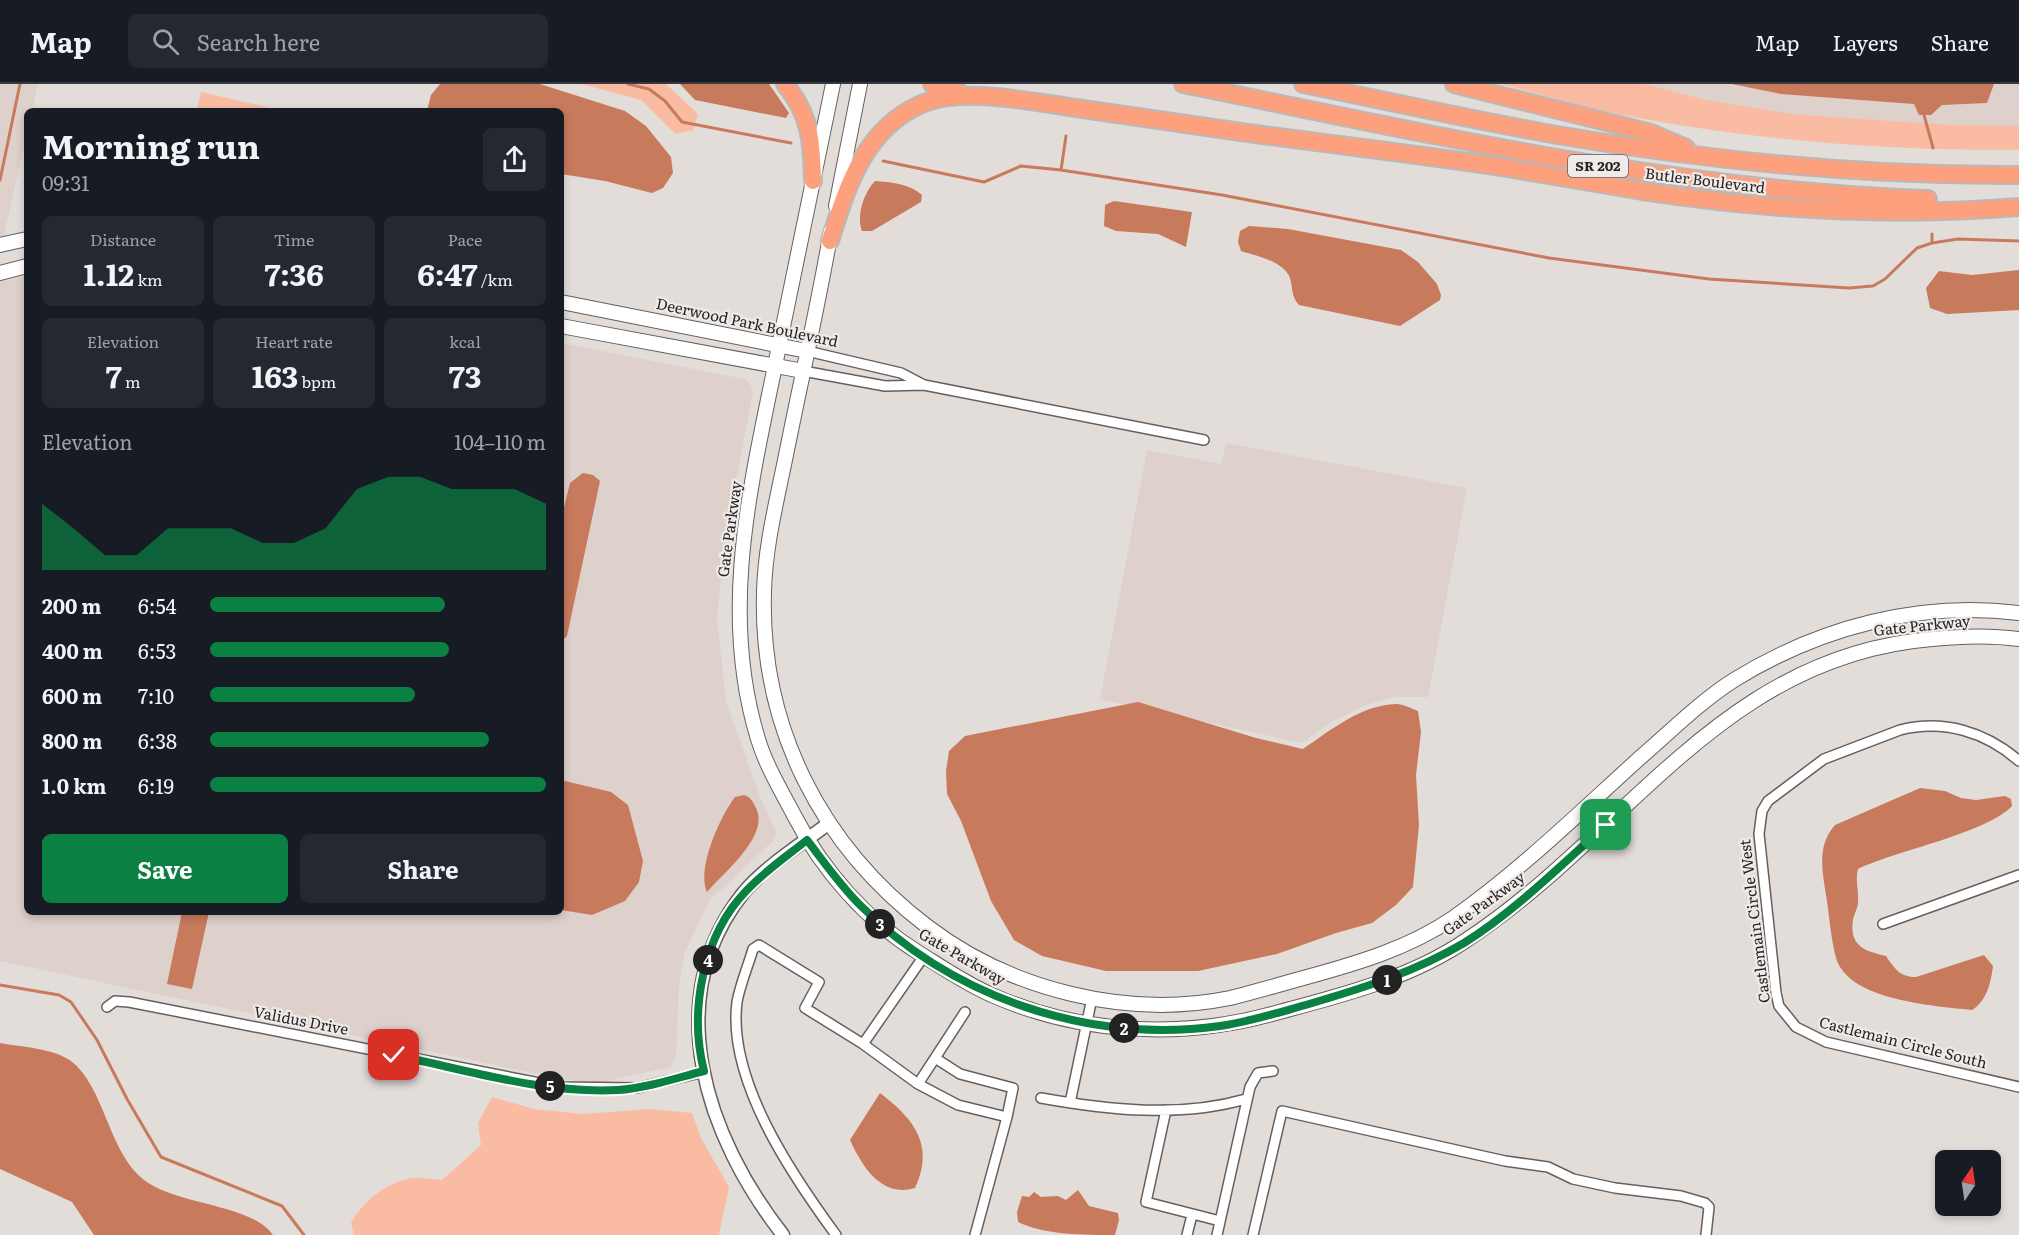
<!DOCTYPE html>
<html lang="en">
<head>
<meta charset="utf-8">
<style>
	:root { --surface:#171b24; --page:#242831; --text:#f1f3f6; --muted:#9ea1a6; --line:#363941; --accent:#0b8043 }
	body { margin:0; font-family:Literata,serif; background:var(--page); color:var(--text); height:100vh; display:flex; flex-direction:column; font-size:22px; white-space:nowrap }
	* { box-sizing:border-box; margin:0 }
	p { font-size:20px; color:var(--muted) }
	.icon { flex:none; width:33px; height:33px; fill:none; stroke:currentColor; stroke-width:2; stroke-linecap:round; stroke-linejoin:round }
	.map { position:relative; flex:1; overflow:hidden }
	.details { position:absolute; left:24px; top:24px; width:540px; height:807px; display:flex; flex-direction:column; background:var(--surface); border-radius:9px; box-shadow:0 3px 9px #0003 }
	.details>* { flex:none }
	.needle { width:39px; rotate:13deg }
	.fabs { position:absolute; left:1935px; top:1066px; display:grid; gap:12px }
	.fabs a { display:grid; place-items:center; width:66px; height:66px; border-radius:9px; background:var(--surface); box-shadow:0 3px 9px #0003; font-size:30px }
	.pin { position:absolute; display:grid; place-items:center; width:51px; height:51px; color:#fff; margin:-26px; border-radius:12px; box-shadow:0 3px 9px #0006 }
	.km { position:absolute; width:30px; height:30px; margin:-15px; border-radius:50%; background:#222; color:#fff; font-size:16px; line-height:30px; text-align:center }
	.round { display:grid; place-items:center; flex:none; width:63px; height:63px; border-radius:9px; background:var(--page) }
	.summary { display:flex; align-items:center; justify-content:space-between; height:102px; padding:0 18px }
	h1 { font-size:33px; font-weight:700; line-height:45px }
	.metrics { display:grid; grid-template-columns:repeat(3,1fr); gap:9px; height:102px; padding:6px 18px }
	.metrics div { display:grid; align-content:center; border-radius:9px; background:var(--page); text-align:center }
	.metrics b { font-size:30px; font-weight:700 }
	.metrics small { font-size:16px; font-weight:400 }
	.metrics p { font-size:16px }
	.chart { height:168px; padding:12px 18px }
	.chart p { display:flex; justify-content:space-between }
	.chart svg { width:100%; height:108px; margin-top:6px; fill:var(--accent); opacity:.7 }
	.button { display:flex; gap:12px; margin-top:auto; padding:12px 18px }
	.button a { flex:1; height:69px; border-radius:9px; background:var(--accent); color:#fff; font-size:24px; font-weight:700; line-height:69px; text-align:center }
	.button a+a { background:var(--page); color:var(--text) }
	ul { padding:0 18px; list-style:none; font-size:20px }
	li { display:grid; grid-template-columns:96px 72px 1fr; align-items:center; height:45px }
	li i { height:15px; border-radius:8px; background:var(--accent) }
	header { display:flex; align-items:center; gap:36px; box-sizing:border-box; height:84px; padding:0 30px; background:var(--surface); border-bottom:2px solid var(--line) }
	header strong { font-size:28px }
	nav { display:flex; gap:33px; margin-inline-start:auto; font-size:21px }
	.search { width:420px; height:54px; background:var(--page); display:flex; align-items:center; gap:15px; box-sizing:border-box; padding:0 21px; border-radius:9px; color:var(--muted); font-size:22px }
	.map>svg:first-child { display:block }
	.built { fill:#ded0cb }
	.green { fill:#fabba3 }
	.water { fill:#c87a5d }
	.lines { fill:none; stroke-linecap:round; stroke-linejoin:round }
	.stream { stroke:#c87a5d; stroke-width:3 }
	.minor-casing { stroke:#65605e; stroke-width:12 }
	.tertiary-casing { stroke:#65605e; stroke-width:15 }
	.secondary-casing { stroke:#65605e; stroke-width:16 }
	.motorway-casing { stroke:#bab9b9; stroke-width:20 }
	.minor { stroke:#fff; stroke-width:9 }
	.tertiary { stroke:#fff; stroke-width:12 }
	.secondary { stroke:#fff; stroke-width:14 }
	.motorway { stroke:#fca07d; stroke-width:16 }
	.route-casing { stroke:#fff; stroke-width:12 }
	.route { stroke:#0b8043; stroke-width:8 }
	.labels { text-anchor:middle; stroke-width:4.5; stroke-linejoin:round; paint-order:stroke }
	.shield { fill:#f0eae8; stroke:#63605f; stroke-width:1.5 }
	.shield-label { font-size:14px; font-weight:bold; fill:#272524 }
	.street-label { font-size:15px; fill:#272524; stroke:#f0eae8 }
</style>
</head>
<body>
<header>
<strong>Map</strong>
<div class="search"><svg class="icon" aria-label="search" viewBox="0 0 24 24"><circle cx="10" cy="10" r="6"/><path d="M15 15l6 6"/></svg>Search here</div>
<nav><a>Map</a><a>Layers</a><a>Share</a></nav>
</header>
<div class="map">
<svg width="2019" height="1151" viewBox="0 0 2019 1151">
	<rect width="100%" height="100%" fill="#e3ddda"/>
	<path class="built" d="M0 0H38L32 27H27V50L0 169Z
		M1645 0H2019V42L1953 41 1792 30 1706 16Z
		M27 192V828H561V259L745 295 750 299 753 308 726 451 717 535 726 618 762 718 777 749 773 757 710 816 685 868 679 900 676 974 670 983 597 999 561 995 0 877V198Z
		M1226 359 1467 404 1428 613H1395L1366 621 1330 639 1302 659 1100 615 1147 366 1221 380Z"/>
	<path class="green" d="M581 0H666L698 30 693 46 675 50 641 16Z
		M1500 0H1645L1706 16 1792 30 1953 41 2019 42V66C1889 67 1761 57 1633 33 1588 25 1544 11 1500 0Z
		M201 8 274 25V27H197Z
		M492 1013 534 1025 582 1030 650 1025 692 1029 702 1056 729 1103 719 1151H354L351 1139C362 1118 389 1096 414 1094 423 1093 433 1096 442 1096L481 1061 478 1039Z"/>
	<path class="water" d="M440 0H540L625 27 646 42 671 73 673 89 663 104 652 109 605 97 561 90V27H427L431 11Z
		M680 0H769L789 29 786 34 695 16Z
		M1732 0H1994L1987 19 1942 21 1931 31H1919L1914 20 1781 10Z
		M875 97C891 98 910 100 922 111L921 118 872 147H862C856 132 864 108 875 97Z
		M1114 117 1192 128 1186 163 1158 150 1116 147 1104 142 1105 121Z
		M1249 142 1288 145 1401 166 1418 178 1437 200 1441 211 1440 216 1400 242 1299 221C1291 212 1293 205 1290 194 1284 177 1256 172 1241 167L1238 158 1240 147Z
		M2019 186V226L1947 230 1930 224 1926 204 1939 187 1972 191Z
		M583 389 593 391 600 397 567 552 561 558V436L570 399Z
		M1138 618 1256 654 1303 665C1331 646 1361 621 1396 620 1403 620 1411 624 1418 627L1421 648 1416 691 1419 741 1413 803 1396 821 1372 839 1336 849 1277 870 1198 887H1106L1042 872 1014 856 991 817 961 737 947 710 946 687 949 667 965 652Z
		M561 696 611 708 628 721 643 777 639 798 625 817 592 831 561 826Z
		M1920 704 1945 707 1961 714 1976 716 2005 712 2011 715 2012 722C1987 749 1895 767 1858 785 1855 797 1859 807 1858 818 1858 824 1854 830 1853 836 1849 863 1866 867 1886 872 1895 885 1900 893 1916 893L1984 871 1993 882C1991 898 1987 917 1972 926 1935 922 1861 917 1840 883 1832 871 1829 827 1826 811 1822 786 1817 761 1835 741Z
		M744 711C751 713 753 718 756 724 770 752 724 788 707 808 696 785 721 731 735 713Z
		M182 828H209L192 905 167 900Z
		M0 959C21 963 53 964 71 977 105 1003 108 1068 144 1096 176 1121 252 1120 273 1151H94L72 1118 0 1085Z
		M880 1009C914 1035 935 1061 915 1104 881 1114 862 1082 850 1056Z
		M1078 1106 1089 1122 1118 1129 1119 1136 1115 1151C1084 1151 1044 1151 1018 1138L1017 1128 1022 1112 1029 1113 1034 1108 1041 1113 1058 1112 1066 1116Z"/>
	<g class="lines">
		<path class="stream" d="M628 0 649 5 665 17 682 38 791 59
			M1924 31 1933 64
			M883 77 984 98 1021 82 1061 86 1222 111 1549 174 1709 195 1849 204 1873 202 1885 195 1917 164 1932 159 1958 155 2019 157
			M1061 86 1066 52
			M0 96 20 0
			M1932 150V159
			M0 901 59 911 71 918 97 956 127 1015 161 1073 282 1122 304 1151"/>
		<g class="minor-casing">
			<path id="minor" d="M807 267 901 289 924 301
				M803 287 885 302 924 301 1204 356
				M2019 677C1986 648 1944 635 1900 646L1824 675 1768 717 1762 727 1759 750 1776 909 1779 922 1796 943 1826 958 2019 1003
				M1883 840 2019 791
				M107 923 115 917 129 918 560 1003 637 1004 704 988
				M863 960 918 1000 958 1021 1007 1033 975 1151
				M935 974 960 990 1013 1004 1007 1033
				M918 1000 965 928
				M1041 1014C1108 1026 1180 1034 1246 1015
				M1070 1019 1092 914
				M1166 1026 1146 1118 1220 1137
				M836 1151C792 1091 727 996 737 918 740 901 748 882 753 865L759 861 819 898 805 924 863 960 924 872
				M1187 1151 1192 1131
				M1217 1151 1250 1003 1258 989 1273 987
				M1253 1151 1282 1027 1505 1077 1548 1083 1573 1095 1615 1104 1681 1112 1705 1119 1709 1123 1706 1151"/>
		</g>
		<g class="tertiary-casing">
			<path id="tertiary" d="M783 1151C707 1054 658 915 744 808 767 781 802 760 829 739"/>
		</g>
		<g class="secondary-casing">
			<path id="secondary" d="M833 0C815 89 797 178 778 267 752 396 718 525 758 655 766 682 782 708 795 733 823 787 867 837 919 869 943 884 968 901 994 912 1082 950 1181 955 1272 930 1338 912 1407 896 1465 857 1627 751 1721 572 1932 555 1961 552 1990 551 2019 555
				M836 122 860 0
				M831 147C818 222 801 296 786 371 777 416 765 462 764 508 760 643 821 762 928 843 1011 906 1127 935 1230 914 1255 908 1281 900 1307 893 1358 879 1409 864 1453 834 1521 786 1581 727 1642 672 1672 646 1701 617 1734 596 1820 543 1919 517 2019 529
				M0 161 27 155
				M0 189 27 182
				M561 218 807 267
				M561 242 803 287"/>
		</g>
		<g class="motorway-casing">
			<path id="motorway" d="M785 0C811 32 812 58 813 97
				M932 0 959 8
				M1183 0C1430 50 1675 107 1928 115
				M1303 0C1388 17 1472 36 1557 51 1710 77 1864 92 2019 91
				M1454 0 1651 49 1686 64
				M830 157C847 102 865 43 924 19 964 3 1033 18 1076 24 1131 32 1186 40 1241 48 1328 60 1415 70 1502 83 1551 91 1599 100 1648 108 1769 126 1897 133 2019 123"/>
		</g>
		<use href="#minor" class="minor"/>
		<use href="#tertiary" class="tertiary"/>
		<use href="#secondary" class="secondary"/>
		<use href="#motorway" class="motorway"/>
	</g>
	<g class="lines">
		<g class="route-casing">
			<path id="route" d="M394 971C467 986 544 1010 618 1006 647 1004 676 994 704 987 689 928 702 852 747 806 765 787 787 772 807 756 824 778 840 801 860 821 953 914 1089 960 1220 942 1250 938 1280 928 1309 920 1363 904 1415 888 1464 859 1515 827 1561 781 1606 741"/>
		</g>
		<use href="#route" class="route"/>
	</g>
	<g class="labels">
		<rect class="shield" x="1568" y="71" width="60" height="22" rx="4.5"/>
		<g class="shield-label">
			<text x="1598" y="87">SR 202</text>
		</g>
		<g class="street-label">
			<text transform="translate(1705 97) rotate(7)" y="5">Butler Boulevard</text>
			<text transform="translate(747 239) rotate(12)" y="5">Deerwood Park Boulevard</text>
			<text transform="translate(730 445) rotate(-82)" y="5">Gate Parkway</text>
			<text transform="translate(1922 542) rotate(-6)" y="5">Gate Parkway</text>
			<text transform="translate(1484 820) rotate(-36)" y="5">Gate Parkway</text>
			<text transform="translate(1755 837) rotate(-97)" y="5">Castlemain Circle West</text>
			<text transform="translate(962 873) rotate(30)" y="5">Gate Parkway</text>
			<text transform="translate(301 937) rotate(11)" y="5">Validus Drive</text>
			<text transform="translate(1903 959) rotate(14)" y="5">Castlemain Circle South</text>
		</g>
	</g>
</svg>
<div class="fabs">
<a><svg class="needle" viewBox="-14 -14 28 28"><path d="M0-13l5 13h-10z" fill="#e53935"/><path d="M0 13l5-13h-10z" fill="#9ea1a6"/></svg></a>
</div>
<div class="pin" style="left:1606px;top:741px;background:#1e9e55"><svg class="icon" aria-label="arrive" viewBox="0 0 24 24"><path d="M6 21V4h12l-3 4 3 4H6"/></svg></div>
<div class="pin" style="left:394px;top:971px;background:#d93025"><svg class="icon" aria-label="check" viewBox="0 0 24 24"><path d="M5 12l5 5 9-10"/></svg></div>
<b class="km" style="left:1387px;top:896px">1</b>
<b class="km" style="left:1124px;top:944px">2</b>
<b class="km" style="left:880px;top:840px">3</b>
<b class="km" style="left:708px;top:876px">4</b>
<b class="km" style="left:550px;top:1002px">5</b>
<section class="details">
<div class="summary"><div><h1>Morning run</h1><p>09:31</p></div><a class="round"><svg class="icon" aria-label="share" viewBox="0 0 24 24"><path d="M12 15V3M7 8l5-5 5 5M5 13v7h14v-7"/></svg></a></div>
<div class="metrics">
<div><p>Distance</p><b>1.12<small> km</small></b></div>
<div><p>Time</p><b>7:36</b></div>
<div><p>Pace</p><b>6:47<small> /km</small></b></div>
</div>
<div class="metrics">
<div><p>Elevation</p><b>7<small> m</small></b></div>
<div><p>Heart rate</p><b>163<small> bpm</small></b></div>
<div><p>kcal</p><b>73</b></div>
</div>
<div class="chart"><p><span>Elevation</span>104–110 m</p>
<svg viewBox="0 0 160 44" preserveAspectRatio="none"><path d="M0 44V17L10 27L20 38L30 38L40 27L50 27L60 27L70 33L80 33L90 27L100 11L110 6L120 6L130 11L140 11L150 11L160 17V44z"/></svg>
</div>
<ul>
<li><b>200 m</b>6:54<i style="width:70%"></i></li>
<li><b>400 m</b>6:53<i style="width:71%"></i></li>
<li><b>600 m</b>7:10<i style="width:61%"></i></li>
<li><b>800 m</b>6:38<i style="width:83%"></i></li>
<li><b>1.0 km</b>6:19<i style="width:100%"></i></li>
</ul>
<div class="button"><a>Save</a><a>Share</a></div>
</section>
</div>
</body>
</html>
